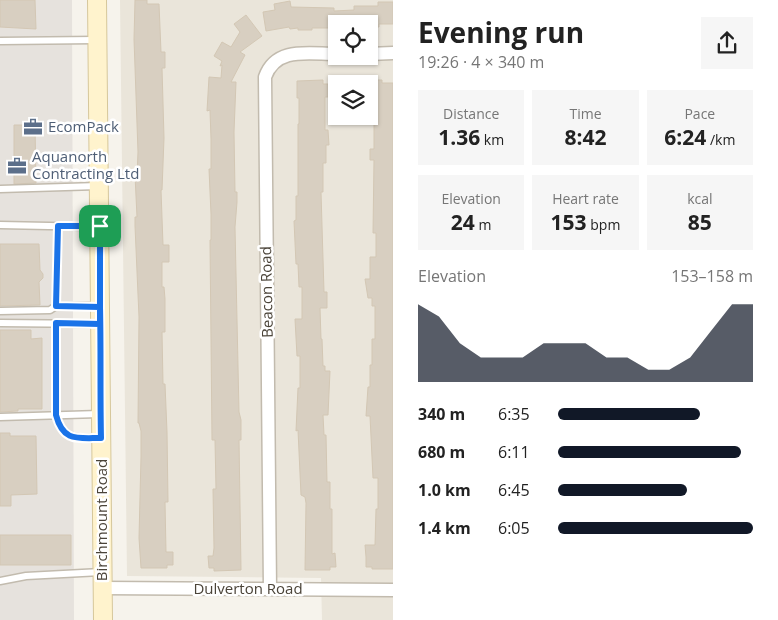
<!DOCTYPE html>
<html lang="en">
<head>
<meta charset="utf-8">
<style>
	:root { --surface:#fff; --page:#f6f6f6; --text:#222; --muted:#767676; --accent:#111827 }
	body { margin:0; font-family:"Open Sans",sans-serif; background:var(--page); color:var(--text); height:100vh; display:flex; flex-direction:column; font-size:19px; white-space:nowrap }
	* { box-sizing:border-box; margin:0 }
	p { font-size:16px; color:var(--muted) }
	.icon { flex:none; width:28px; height:28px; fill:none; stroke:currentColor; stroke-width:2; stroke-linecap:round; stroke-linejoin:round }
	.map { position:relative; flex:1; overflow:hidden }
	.side { display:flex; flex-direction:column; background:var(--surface); width:385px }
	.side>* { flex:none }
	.tools { position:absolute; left:328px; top:15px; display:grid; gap:10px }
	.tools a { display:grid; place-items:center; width:50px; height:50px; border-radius:0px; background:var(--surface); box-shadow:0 1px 4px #0004; font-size:25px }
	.pin { position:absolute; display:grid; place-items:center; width:42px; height:42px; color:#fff; margin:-21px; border-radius:10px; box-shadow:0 2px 8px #0006 }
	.round { display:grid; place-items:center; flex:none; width:52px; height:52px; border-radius:0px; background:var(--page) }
	.overview { display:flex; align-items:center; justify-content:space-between; height:85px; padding:0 25px }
	h1 { font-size:28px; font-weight:700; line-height:38px }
	.stats { display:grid; grid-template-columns:repeat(3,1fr); gap:8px; height:85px; padding:5px 25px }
	.stats div { display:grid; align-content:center; border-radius:0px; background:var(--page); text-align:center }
	.stats b { font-size:21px; font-weight:700 }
	.stats small { font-size:14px; font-weight:400 }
	.stats p { font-size:14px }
	.chart { height:140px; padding:10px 25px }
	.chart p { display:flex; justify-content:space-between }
	.chart svg { width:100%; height:90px; margin-top:5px; fill:var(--accent); opacity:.7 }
	ul { padding:0 25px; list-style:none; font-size:16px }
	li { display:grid; grid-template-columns:80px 60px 1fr; align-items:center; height:38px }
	li i { height:12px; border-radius:6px; background:var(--accent) }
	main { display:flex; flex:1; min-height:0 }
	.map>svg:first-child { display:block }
	.residential { fill:#eae5da; fill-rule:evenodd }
	.industrial { fill:#e6e2dd }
	.building { fill:#d8cfc1; stroke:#d3c7b4 }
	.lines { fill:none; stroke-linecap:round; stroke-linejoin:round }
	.service-casing { stroke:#c2bbae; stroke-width:9 }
	.minor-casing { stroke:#c2bbae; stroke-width:15 }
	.secondary-casing { stroke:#d6c79b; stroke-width:20 }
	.service { stroke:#fff; stroke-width:6 }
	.minor { stroke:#fff; stroke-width:12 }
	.secondary { stroke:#fff3cd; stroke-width:18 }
	.route-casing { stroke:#fff; stroke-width:10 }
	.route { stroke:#1a73e8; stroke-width:6 }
	.labels { text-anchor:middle; stroke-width:5; stroke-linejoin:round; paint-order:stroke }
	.service-label { font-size:15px; fill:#4e5e75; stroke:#fff; text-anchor:start }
	.street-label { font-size:15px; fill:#4b4439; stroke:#fff }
</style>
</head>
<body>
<main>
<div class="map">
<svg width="393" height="620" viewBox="0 0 393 620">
	<rect width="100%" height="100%" fill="#f6f3ec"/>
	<path class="residential" d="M120 0H393V620H322L321 578 127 576ZM336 24H369V56H336ZM336 84H369V116H336Z"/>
	<path class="industrial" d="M0 0H72L74 620H0Z"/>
	<path class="building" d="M0 0H35L36 29 0 27Z
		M135 0H147V4H159L161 52H165V68H162L164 138 162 190H161L163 245H169V262H162V287H164L165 299V332H162L163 384H165L167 432 168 502H165L166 552H173V565H167V568H141L139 538 141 457V431L139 423H138L139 317 135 226V217H137L135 175H137L138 152 134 39Z
		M290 1 291 7 334 8V11L354 10V6H378V2H393V24H379V27H369V24H336V28H312V30H298V28L290 29 289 27 266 31 263 12 275 10 274 4Z
		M246 15 262 36 240 52 245 55 231 82H236L234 132 235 192H237V202L235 227 239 412 241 420V440H239L241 570 214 571V568H209L208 556H213L214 548 213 489H216L215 440H212L210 240H211V214L209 169H211V139L210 110 207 111 209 77 221 78 222 65 220 66 222 61 214 56 222 42 231 47 240 32 234 24Z
		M323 80V84H328V97H325V130H328L329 145H326V163H323V192H321L324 292H327V308H320L321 339H322L323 366H325V371H330L328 415H323L324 435H326L327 482H330V509H332V554L335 553 336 567H330V570H305L306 503 305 497 301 495 298 430 296 431 298 388H300V356H297L295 319H302V287H299L298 264H296L294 221 296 220V196H298V124H299V98H297V81Z
		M369 80H382V83H393V569H372V567H366V557L365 545H375L376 509H378V478H373L370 416H366L368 387H370V365H372V339H375V306H372V298H368L365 279H370V257H376V233H373L374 160H370V149H374V113L369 112Z
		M14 125H35L36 183 14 184Z
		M0 244H39L40 270 43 274V278L39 282 40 305 0 306Z
		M0 330H31V339L42 338V409H18V411L0 412Z
		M0 433H10V436H36L37 494 11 495V506H0Z
		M0 535H71V565H0Z"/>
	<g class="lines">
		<g class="service-casing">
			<path id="service" d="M0 41 96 40
				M0 189 98 186
				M0 225 98 227
				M58 226 56 306H98
				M0 311 50 310 56 306
				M0 323 99 324
				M56 323V415C62 440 77 438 100 438
				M0 417 99 414
				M0 581 26 576 101 572"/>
		</g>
		<g class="minor-casing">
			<path id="minor" d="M369 54 393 53
				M102 588 393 590
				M270 589 265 77C276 46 309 54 336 54"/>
		</g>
		<g class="secondary-casing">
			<path id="secondary" d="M97 0 103 620"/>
		</g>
		<use href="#service" class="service"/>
		<use href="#minor" class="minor"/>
		<use href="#secondary" class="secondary"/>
	</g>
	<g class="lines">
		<g class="route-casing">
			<path id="route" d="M100 226H58L56 306 100 307C101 350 100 394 101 438 77 438 63 442 56 415V323L100 324V226"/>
		</g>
		<use href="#route" class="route"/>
	</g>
	<defs>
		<g id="office-bare" transform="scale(1.5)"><path d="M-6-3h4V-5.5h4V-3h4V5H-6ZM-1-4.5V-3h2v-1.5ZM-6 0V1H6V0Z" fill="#5c6f8a" stroke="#fff" stroke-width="2.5" paint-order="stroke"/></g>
	</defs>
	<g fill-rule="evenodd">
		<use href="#office-bare" x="33" y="127"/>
		<use href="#office-bare" x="17" y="166"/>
	</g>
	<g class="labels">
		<g class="service-label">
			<text x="48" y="132">EcomPack</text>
			<text x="32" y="162">Aquanorth<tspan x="32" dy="17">Contracting Ltd</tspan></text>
		</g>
		<g class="street-label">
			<text transform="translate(267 292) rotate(-91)" y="5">Beacon Road</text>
			<text transform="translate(102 520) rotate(-90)" y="5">Birchmount Road</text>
			<text x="248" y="594">Dulverton Road</text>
		</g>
	</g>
</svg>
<div class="tools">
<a><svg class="icon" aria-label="locate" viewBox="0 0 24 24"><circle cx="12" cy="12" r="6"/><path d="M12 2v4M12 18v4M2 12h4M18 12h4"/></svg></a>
<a><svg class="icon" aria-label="layers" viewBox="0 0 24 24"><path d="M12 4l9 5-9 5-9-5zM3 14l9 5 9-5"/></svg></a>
</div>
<div class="pin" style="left:100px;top:226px;background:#1e9e55"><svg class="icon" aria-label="arrive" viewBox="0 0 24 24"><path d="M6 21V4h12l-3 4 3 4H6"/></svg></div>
</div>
<section class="side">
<div class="overview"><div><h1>Evening run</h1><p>19:26 · 4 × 340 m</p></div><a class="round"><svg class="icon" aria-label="share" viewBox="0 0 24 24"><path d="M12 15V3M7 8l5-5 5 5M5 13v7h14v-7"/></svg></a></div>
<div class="stats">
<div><p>Distance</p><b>1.36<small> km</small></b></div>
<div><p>Time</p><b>8:42</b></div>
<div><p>Pace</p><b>6:24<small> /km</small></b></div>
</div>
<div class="stats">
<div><p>Elevation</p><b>24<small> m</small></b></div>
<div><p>Heart rate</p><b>153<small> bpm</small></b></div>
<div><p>kcal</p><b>85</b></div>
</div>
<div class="chart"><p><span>Elevation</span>153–158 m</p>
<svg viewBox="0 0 160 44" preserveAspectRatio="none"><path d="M0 44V6L10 12L20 25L30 32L40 32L50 32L60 25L70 25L80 25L90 32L100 32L110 38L120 38L130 32L140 19L150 6L160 6V44z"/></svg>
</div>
<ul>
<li><b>340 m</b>6:35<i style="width:73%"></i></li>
<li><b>680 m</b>6:11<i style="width:94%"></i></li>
<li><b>1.0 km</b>6:45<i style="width:66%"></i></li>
<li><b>1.4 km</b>6:05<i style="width:100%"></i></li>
</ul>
</section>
</main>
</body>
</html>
